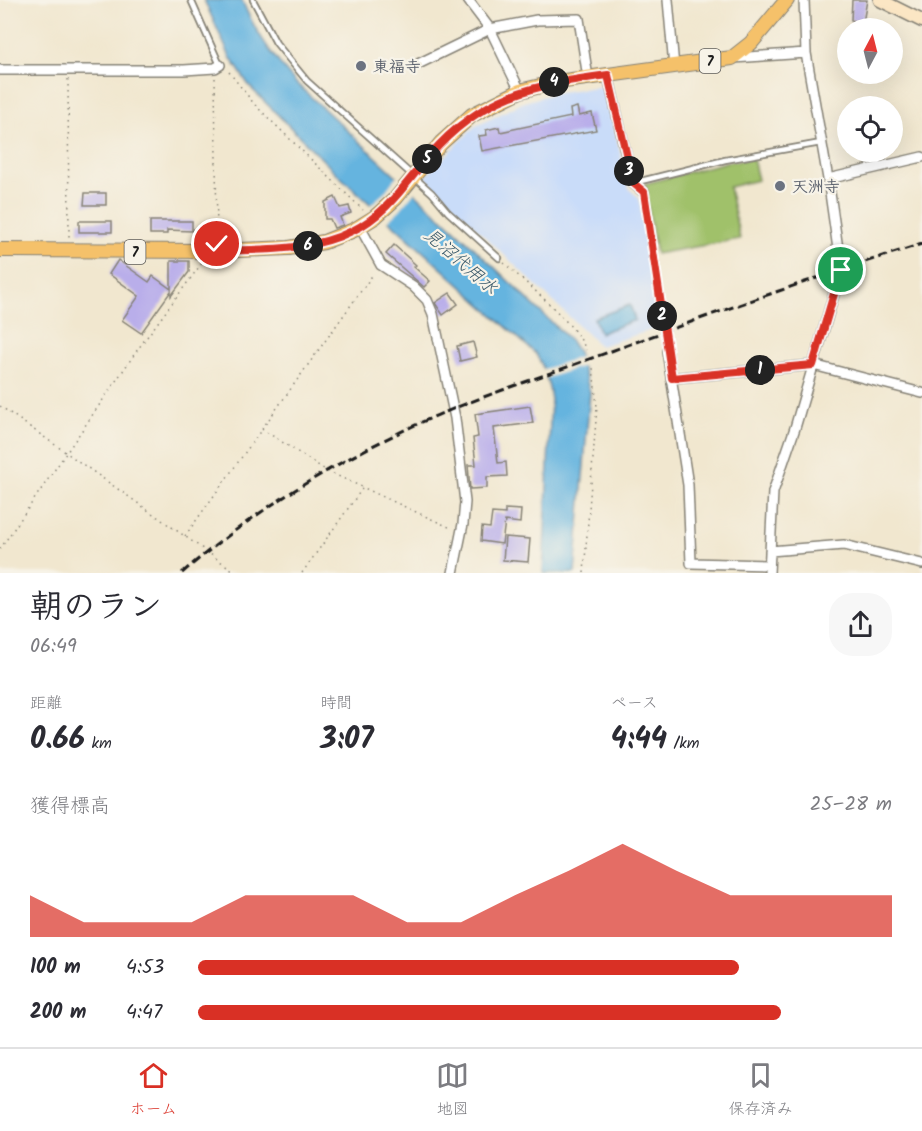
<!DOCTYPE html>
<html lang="ja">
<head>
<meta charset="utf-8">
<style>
	:root { --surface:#fff; --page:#f7f7f7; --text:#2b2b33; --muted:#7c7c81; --line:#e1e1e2; --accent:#d93025 }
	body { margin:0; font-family:Kalam,"Klee One",sans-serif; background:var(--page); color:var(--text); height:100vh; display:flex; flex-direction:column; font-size:22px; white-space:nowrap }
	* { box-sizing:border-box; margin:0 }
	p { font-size:20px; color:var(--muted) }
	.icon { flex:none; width:33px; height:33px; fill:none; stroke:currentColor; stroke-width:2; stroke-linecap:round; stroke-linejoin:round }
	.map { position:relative; height:573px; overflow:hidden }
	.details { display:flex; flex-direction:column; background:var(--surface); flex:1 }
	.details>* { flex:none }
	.needle { width:39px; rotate:7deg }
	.tools { position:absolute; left:837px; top:18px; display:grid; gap:12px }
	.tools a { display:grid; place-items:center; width:66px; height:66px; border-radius:50%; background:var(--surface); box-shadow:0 6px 24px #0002; font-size:30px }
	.pin { position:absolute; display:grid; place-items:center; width:51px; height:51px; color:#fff; margin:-26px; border:3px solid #fff; border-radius:50%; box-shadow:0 2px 6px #0007 }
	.km { position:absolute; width:30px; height:30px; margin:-15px; border-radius:50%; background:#222; color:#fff; font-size:16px; line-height:30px; text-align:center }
	.round { display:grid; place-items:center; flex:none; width:63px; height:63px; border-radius:24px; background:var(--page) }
	.head { display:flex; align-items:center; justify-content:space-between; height:102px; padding:0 30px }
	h1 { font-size:33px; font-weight:800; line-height:45px }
	.stats { display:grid; grid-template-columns:repeat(3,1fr); gap:9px; height:102px; padding:6px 30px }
	.stats div { display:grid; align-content:center }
	.stats b { font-size:30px; font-weight:800 }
	.stats small { font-size:16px; font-weight:400 }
	.stats p { font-size:16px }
	.chart { height:168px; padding:12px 30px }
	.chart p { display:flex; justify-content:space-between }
	.chart svg { width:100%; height:108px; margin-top:6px; fill:var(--accent); opacity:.7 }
	ul { padding:0 30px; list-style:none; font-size:20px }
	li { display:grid; grid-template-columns:96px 72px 1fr; align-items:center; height:45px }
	li i { height:15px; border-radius:8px; background:var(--accent) }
	.dock { display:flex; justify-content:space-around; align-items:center; height:84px; border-top:2px solid var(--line); background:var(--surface); font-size:16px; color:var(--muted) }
	.dock a { display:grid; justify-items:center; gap:3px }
	.dock .active { color:var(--accent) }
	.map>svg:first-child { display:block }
	.built { fill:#c9dcf9 }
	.green { fill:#a0c16a; stroke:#5e6e43; stroke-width:1.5 }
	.water { fill:#65b4df; stroke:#40687e; stroke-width:1.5 }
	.pier { fill:#f1e7cf }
	.building { fill:#b9aeea }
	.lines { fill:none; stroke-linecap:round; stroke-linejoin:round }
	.lane-casing { stroke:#868276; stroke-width:8 }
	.street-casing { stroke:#868276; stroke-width:12 }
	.secondary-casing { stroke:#868276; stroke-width:15 }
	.primary-casing { stroke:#868276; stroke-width:16 }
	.path { stroke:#868276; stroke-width:1.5; stroke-dasharray:1.5 4.5; stroke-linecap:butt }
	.lane { stroke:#fff; stroke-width:4.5 }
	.street { stroke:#fff; stroke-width:9 }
	.secondary { stroke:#fbe6c4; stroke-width:12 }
	.primary { stroke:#f5c16b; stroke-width:14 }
	.rail { stroke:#1c1c1c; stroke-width:3; stroke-dasharray:9 4.5; stroke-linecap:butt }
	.route-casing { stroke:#fff; stroke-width:12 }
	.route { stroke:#d93025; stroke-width:8 }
	.worship-dot { fill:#6b7280; stroke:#f7f3e8; stroke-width:2 }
	.labels { text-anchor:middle; stroke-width:4.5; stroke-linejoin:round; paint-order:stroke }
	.shield { fill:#f7f3e8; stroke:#5e5c59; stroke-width:1.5 }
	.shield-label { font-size:15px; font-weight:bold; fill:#1c1c1c }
	.worship-label { font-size:16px; font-weight:bold; fill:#5b616d; stroke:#f7f3e8; text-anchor:start }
	.water-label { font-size:18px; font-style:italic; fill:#39596a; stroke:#f7f3e8 }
</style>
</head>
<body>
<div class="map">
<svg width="922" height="573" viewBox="0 0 922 573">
	<rect width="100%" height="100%" fill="#f7f3e8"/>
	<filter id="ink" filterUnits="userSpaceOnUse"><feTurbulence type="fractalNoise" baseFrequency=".0167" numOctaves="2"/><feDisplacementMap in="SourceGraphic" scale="12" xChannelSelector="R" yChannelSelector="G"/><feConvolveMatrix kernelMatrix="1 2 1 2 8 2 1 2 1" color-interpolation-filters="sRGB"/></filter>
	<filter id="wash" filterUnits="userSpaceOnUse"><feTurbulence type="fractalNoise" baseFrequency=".008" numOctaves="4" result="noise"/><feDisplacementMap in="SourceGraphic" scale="24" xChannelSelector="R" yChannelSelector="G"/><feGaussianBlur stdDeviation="1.35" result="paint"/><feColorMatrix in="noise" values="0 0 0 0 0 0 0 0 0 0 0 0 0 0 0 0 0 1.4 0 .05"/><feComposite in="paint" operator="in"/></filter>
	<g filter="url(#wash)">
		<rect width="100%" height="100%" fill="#f1e7cf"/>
		<path class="built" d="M604 86 629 189 639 198 658 328 600 346 439 193 425 177 474 127 524 102 559 92Z"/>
		<path class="green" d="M753 159 758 180 729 187 740 239 656 254 644 184 726 162Z"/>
		<path class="water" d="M204 0H242C254 31 274 58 296 83L469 243 570 340 578 352 590 392 575 573H543L551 400C549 382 545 369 536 354L336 173 250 87 230 57Z
			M630 305 635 320 600 333 594 318Z"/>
		<path class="pier" d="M398 174 416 190 400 210 387 222 369 206 384 193Z
			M583 356 586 365 544 379 541 370Z"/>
		<g id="blocks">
			<path class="building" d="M852 0H867L863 23 851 20Z
				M577 107 579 116 592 113 596 130 482 151 479 136 487 135 486 130 499 127 500 132 571 117 570 109Z
				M85 193H106V205H84Z
				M335 197 340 208 349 206 351 213 340 217 343 225 334 228 330 219H325V202Z
				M79 221H112V232H79Z
				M150 221H192V231L167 230V234H150Z
				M394 245 416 265 414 267 430 281 424 287 386 254Z
				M118 260 149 282 153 276 171 289V261H189V272L171 296V291L141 333 122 320 139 296 109 274Z
				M450 293 458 304 443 315 435 303Z
				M473 342 477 357 460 361 457 346Z
				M530 406 533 423 494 428 498 463 506 462 507 476 487 477V488L470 489 468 465H476L473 438 478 437 475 414Z
				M505 509 521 510 520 523 505 521 502 544 481 541 482 527 490 528 492 513 505 514Z
				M505 537 530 539 528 562 503 560Z"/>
		</g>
	</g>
	<g filter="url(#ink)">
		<use href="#blocks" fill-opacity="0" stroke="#868276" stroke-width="1.5"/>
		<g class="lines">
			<g class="lane-casing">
				<path id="lane" d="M191 0 220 65
					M253 0 276 43 307 81 432 193 448 212 499 258
					M633 183 725 160 821 143
					M644 192 667 351"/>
			</g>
			<g class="street-casing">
				<path id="street" d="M468 0 490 29 520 91
					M668 0 674 67
					M733 58 806 53
					M416 65 490 29 537 20 579 19 588 78
					M0 70H184L215 68 220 65
					M608 75 630 172 633 183 644 192
					M828 179 922 157
					M360 227 381 265 413 286 427 300 433 314 455 418 465 502 463 524 453 573
					M667 351 688 485 691 563 769 565
					M672 378 813 365 922 393
					M770 551 844 545 922 564
					M769 573 773 492 795 428 841 270 828 179 806 53 804 0"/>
			</g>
			<g class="secondary-casing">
				<path id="secondary" d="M880 0 922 21"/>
			</g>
			<g class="primary-casing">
				<path id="primary" d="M0 250 214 251 289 248 324 242 354 230 375 217 396 198 441 143 472 115 520 91 557 82 732 58 751 43 787 0"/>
			</g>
			<path class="path" d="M229 72 255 105 363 210
				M215 78 217 238
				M68 79 69 237
				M504 263C525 282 577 325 586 350
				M0 406 237 573
				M262 429 327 471 451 528
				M185 536 374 273
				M0 549 138 349 202 263
				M302 573 362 489
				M584 573 597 407 593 368"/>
			<use href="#lane" class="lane"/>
			<use href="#street" class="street"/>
			<use href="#secondary" class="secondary"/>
			<use href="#primary" class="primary"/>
			<path class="rail" d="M182 573C250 514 330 465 411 427 467 401 526 382 584 361 696 320 808 279 922 244"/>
		</g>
	</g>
	<g class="lines" filter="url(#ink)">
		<g class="route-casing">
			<path id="route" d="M217 244V251C263 249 310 252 352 231 387 214 405 184 430 155 482 95 533 85 608 75L633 183 644 192 672 378 813 365 841 270"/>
		</g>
		<use href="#route" class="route"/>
	</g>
	<g class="worship-dot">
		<circle cx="361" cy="66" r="6"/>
		<circle cx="780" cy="186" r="6"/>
	</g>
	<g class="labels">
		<g class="shield">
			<rect x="699.5" y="49" width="21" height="24" rx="4.5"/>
			<rect x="124.5" y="240" width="21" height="24" rx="4.5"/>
		</g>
		<g class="shield-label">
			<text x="710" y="66">7</text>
			<text x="135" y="257">7</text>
		</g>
		<g class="worship-label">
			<text x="373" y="72">東福寺</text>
			<text x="792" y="192">天洲寺</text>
		</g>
		<g class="water-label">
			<text transform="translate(461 261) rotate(41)" y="6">見沼代用水</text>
		</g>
	</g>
</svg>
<div class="tools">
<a><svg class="needle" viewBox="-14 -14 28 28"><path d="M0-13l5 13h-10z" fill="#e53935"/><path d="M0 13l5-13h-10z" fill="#7c7c81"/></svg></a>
<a><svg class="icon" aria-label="locate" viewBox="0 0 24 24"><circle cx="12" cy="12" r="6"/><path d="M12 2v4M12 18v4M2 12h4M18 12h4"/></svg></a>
</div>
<div class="pin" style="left:841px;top:270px;background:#1e9e55"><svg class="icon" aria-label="arrive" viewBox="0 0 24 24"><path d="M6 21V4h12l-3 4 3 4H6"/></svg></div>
<div class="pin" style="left:217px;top:244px;background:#d93025"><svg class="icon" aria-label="check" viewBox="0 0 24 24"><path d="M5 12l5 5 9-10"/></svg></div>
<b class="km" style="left:760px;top:370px">1</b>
<b class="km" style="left:662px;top:316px">2</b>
<b class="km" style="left:629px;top:171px">3</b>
<b class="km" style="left:554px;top:82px">4</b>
<b class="km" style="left:427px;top:159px">5</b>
<b class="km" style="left:308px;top:246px">6</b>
</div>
<section class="details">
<div class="head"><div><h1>朝のラン</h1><p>06:49</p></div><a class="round"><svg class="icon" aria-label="share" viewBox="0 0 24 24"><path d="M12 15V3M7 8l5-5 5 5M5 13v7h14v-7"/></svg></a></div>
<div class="stats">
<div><p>距離</p><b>0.66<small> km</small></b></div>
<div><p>時間</p><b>3:07</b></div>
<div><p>ペース</p><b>4:44<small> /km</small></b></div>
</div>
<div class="chart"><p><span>獲得標高</span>25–28 m</p>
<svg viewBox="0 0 160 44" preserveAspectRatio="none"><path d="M0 44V27L10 38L20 38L30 38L40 27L50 27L60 27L70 38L80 38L90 27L100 17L110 6L120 17L130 27L140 27L150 27L160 27V44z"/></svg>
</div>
<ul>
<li><b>100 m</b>4:53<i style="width:78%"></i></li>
<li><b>200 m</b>4:47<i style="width:84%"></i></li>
</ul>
</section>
<nav class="dock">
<a class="active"><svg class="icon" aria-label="home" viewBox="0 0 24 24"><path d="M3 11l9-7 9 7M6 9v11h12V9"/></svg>ホーム</a>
<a><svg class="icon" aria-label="map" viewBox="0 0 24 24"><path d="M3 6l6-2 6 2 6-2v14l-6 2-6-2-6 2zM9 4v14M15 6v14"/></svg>地図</a>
<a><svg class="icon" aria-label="saved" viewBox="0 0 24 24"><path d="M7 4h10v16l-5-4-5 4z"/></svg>保存済み</a>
</nav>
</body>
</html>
